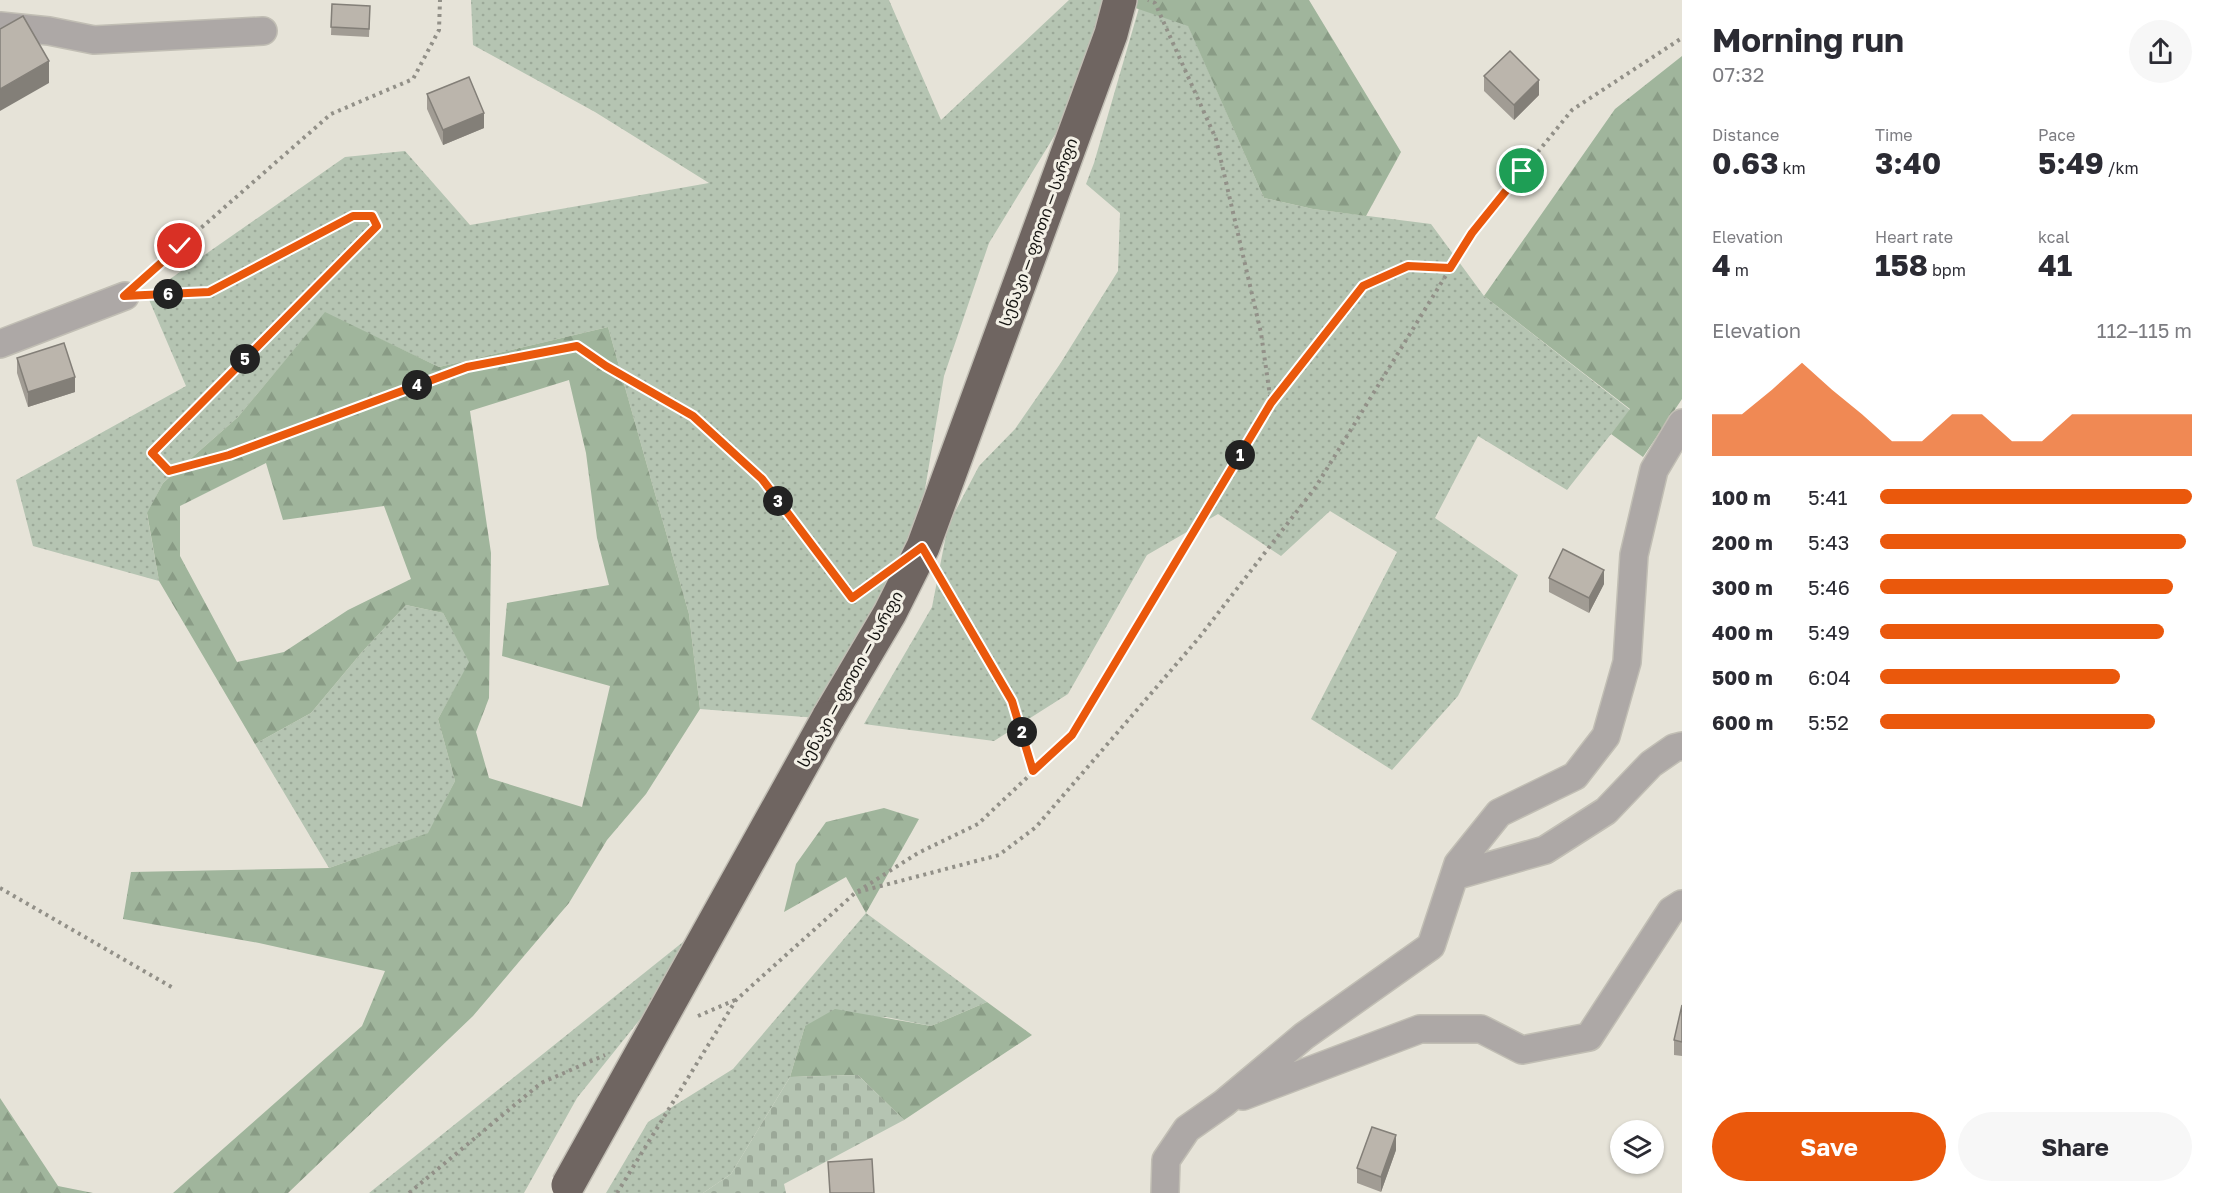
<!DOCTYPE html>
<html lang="en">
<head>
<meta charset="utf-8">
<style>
	:root { --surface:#fff; --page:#f7f7f7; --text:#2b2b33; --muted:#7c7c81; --accent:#ea580c }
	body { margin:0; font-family:"Golos Text","Noto Sans Georgian",sans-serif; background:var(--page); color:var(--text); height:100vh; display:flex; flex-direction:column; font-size:22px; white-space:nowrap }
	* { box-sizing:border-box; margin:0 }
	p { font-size:20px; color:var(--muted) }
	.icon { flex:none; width:33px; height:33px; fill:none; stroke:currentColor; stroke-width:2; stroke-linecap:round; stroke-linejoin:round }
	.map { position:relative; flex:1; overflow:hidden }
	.drawer { display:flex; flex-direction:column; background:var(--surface); width:540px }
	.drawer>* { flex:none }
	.buttons { position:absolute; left:1610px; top:1120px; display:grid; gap:12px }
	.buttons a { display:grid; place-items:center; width:54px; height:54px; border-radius:50%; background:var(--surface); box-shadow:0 2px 4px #0004; font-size:30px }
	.pin { position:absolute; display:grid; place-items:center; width:51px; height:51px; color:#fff; margin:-26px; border:3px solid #fff; border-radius:50%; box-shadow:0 2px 6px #0007 }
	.km { position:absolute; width:30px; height:30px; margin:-15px; border-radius:50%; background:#222; color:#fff; font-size:16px; line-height:30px; text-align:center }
	.round { display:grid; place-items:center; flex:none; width:63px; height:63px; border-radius:32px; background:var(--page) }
	.headline { display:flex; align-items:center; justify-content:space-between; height:102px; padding:0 30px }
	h1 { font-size:33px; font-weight:700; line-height:45px }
	.figures { display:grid; grid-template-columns:repeat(3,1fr); gap:9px; height:102px; padding:6px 30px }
	.figures div { display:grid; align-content:center }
	.figures b { font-size:30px; font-weight:700 }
	.figures small { font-size:16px; font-weight:400 }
	.figures p { font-size:16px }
	.chart { height:168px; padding:12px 30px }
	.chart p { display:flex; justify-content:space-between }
	.chart svg { width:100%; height:108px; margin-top:6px; fill:var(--accent); opacity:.7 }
	.cta { display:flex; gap:12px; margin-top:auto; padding:12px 30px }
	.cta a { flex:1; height:69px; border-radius:36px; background:var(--accent); color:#fff; font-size:24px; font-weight:700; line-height:69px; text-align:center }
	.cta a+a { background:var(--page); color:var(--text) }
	ul { padding:0 30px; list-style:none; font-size:20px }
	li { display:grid; grid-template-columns:96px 72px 1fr; align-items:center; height:45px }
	li i { height:15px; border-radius:8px; background:var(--accent) }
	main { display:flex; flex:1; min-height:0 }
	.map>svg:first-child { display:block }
	.grass { fill:url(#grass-dots) }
	.forest { fill:url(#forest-firs); fill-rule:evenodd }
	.cemetery { fill:url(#cemetery-stones) }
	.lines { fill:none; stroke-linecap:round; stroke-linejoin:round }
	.minor-casing { stroke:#c1beb4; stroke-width:30 }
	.highway-casing { stroke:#c1beb4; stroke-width:36 }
	.path { stroke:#929088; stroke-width:4; stroke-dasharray:3 4.5; stroke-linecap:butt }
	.minor { stroke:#ada8a6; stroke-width:27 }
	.highway { stroke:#6f6561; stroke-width:33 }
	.highway-bridge-casing { stroke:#c1beb4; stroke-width:36; stroke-linecap:butt }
	.highway-bridge { stroke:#6f6561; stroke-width:33 }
	.wall { fill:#a19c94 }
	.shaded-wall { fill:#837f78 }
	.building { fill:#bbb5ac; stroke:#837f78; stroke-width:1.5 }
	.route-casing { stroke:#fff; stroke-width:12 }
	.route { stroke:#ea580c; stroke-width:8 }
	.labels { text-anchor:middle; stroke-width:6; stroke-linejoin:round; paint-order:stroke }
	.street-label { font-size:16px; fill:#161512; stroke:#f3f0e6 }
</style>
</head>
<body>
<main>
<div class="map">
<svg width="1682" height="1193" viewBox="0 0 1682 1193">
	<defs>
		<pattern id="grass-dots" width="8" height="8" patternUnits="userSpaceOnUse" patternTransform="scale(1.5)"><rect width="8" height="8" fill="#b5c4b2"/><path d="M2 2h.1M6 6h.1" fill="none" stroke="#9ba898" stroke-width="1.8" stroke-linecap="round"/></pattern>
		<pattern id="forest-firs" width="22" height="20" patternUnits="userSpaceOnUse" patternTransform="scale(1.5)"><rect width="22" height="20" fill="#a0b59c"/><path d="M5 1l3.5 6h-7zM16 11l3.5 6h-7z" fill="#899b85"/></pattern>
		<pattern id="cemetery-stones" width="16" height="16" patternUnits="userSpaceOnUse" patternTransform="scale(1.5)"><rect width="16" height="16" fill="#b5c4b2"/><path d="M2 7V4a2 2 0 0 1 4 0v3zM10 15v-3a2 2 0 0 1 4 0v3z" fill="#9ba898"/></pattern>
	</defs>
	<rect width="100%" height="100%" fill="#e6e3d8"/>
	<path class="grass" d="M471 0H889L941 120 1069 0H1108L1061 125 989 243 944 376 921 513 818 718 700 709 689 614 608 327 439 367 325 313 238 417 163 483 147 514 159 581 33 546 16 480 186 386 147 295 345 157 405 151 470 225 709 183 595 112 473 45Z
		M1139 8 1188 25 1264 198 1313 209 1431 224 1484 296 1630 410 1567 490 1478 436 1435 518 1518 575 1458 696 1392 770 1311 719 1397 552 1330 511 1281 556 1218 514 1147 555 1068 694 994 741 864 724 932 607 948 525 979 466 1015 429 1060 364 1118 271 1120 213 1086 184 1094 163Z
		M406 605 443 613 470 662 438 719 455 781 429 833 329 868 255 744 311 713 362 652Z
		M866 913 987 1002 931 1026 886 1017 805 1026 790 1077 731 1174 703 1193H606L648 1122 733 1069Z
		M688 938 682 967 577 1098 524 1193H369Z"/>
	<path class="forest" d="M1112 0H1309L1401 152 1366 216 1313 209 1264 198 1188 26Z
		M1682 56V399L1643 457 1611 434 1630 409 1484 296 1615 109Z
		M325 312 439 367 608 327 689 614 700 709 646 794 607 840 569 903 473 1016 288 1193H173L362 1026 385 971 259 943 123 919 131 872 329 868 428 833 455 781 438 719 469 662 443 613 406 605 362 652 311 713 255 744 159 581 147 513 163 483 238 417ZM569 380 586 453 597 538 609 585 507 603 502 656 610 686 582 807 489 778 476 732 489 698 491 553 470 411ZM266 463 283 520 384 506 411 579 348 610 284 652 237 662 180 556V506Z
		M884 808 919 819 866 913 846 877 784 912 796 864 826 822Z
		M987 1002 1032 1035 904 1120 858 1075 790 1077 805 1026 835 1009 931 1026Z
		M0 1098 58 1186 93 1193H0Z"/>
	<path class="cemetery" d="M858 1075 904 1120 784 1184 786 1193H703L731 1174 790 1077Z"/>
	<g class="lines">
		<g class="minor-casing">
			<path id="minor" d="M0 26 49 31 94 40 263 31
				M0 344 125 296
				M1454 876 1545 850 1606 811 1651 764 1674 748 1682 746
				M1243 1096 1420 1029H1481L1522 1050 1589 1037 1671 911 1682 904
				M1165 1193 1166 1160 1187 1129 1224 1103 1304 1036 1431 946 1458 864 1499 813 1575 776 1606 736 1627 662 1634 555 1654 470 1682 423"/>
		</g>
		<g class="highway-casing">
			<path id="highway" d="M828 718 890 613 923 547 1111 34 1120 0"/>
		</g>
		<path class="path" d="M145 277 331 114 413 79 439 30 440 0
			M152 295 209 292 353 216H372L377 226 152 453 169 471 229 455 467 367 577 346 606 366 693 416 762 479 852 599 868 587
			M1272 403 1363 286 1408 266 1451 268
			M940 578 1012 701 1033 771
			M0 888 175 989
			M858 892 999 855 1036 827 1198 639 1315 488 1472 233 1572 110 1682 38
			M698 1016 735 1000
			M409 1193 541 1083 605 1055
			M617 1193 736 1000 855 893 918 853 978 824 1072 735 1271 403 1261 333 1216 139 1155 3 1148 0"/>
		<use href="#minor" class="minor"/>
		<use href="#highway" class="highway"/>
		<g class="highway-bridge-casing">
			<path id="highway-bridge" d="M568 1185 828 718"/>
		</g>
		<use href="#highway-bridge" class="highway-bridge"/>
	</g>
	<path class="wall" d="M332 4 370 13 369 37 331 35Z
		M1484 76 1539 95 1514 120 1484 91Z
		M427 94 484 128 443 145 427 109Z
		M17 358 75 392 28 407 17 373Z
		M1549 578 1604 584 1589 613 1549 592Z
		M1682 1005V1056L1674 1055V1040Z
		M1396 1150 1381 1192 1357 1183V1168Z"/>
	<path class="shaded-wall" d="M49 61V83L0 111V89Z
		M1539 80V95L1514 120V105Z
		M484 113V128L443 145V130Z
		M75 377V392L28 407V392Z
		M1604 570V584L1589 613V598Z
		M1396 1135V1150L1381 1192V1177Z"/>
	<path class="building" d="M332 4 370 6 369 29 331 27Z
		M23 16 49 61 0 89V29Z
		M1510 51 1539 80 1514 105 1484 76Z
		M469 77 484 113 443 130 427 94Z
		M64 343 75 377 28 392 17 358Z
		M1563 549 1604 570 1589 598 1549 578Z
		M1682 1005V1042L1674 1040Z
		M1372 1127 1396 1135 1381 1177 1357 1168Z
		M872 1159 874 1193H830L828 1162Z"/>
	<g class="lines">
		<g class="route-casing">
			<path id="route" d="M180 246 124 296 209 292 353 216H372L377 226 152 453 169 471 229 455 467 367 577 346 606 366 693 416 762 479 852 598 922 547 1012 701 1033 771 1072 735 1271 403 1363 286 1408 266 1450 268 1472 233 1522 171"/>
		</g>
		<use href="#route" class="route"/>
	</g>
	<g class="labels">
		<g class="street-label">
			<text transform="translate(1038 232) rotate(-70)" y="6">სენაკი — ფოთი — სარფი</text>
			<text transform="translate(850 679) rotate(-61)" y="6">სენაკი — ფოთი — სარფი</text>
		</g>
	</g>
</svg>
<div class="buttons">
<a><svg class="icon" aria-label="layers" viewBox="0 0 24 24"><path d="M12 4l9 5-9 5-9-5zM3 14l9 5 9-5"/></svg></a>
</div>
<div class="pin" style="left:1522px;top:171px;background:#1e9e55"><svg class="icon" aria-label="arrive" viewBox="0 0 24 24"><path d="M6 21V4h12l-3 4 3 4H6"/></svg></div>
<div class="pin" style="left:180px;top:246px;background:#d93025"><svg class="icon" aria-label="check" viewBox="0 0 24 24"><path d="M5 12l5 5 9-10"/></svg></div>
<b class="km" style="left:1240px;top:455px">1</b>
<b class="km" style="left:1022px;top:732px">2</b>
<b class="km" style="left:778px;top:501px">3</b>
<b class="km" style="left:417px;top:385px">4</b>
<b class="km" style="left:245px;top:359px">5</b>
<b class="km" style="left:168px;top:294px">6</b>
</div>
<section class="drawer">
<div class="headline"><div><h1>Morning run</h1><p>07:32</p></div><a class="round"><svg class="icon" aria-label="share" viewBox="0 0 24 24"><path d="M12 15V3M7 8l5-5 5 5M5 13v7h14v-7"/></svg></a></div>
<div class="figures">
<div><p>Distance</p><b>0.63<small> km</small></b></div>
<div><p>Time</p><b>3:40</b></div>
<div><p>Pace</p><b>5:49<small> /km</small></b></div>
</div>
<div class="figures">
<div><p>Elevation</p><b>4<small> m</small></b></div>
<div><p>Heart rate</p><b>158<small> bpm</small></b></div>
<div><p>kcal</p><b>41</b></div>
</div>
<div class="chart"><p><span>Elevation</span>112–115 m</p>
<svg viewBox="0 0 160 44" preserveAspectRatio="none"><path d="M0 44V27L10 27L20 17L30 6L40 17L50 27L60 38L70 38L80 27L90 27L100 38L110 38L120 27L130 27L140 27L150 27L160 27V44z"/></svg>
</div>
<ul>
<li><b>100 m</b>5:41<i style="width:100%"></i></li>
<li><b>200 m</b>5:43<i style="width:98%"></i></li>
<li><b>300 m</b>5:46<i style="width:94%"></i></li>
<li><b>400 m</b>5:49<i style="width:91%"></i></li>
<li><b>500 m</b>6:04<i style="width:77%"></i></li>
<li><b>600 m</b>5:52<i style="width:88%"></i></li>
</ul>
<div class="cta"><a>Save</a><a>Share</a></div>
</section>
</main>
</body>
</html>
